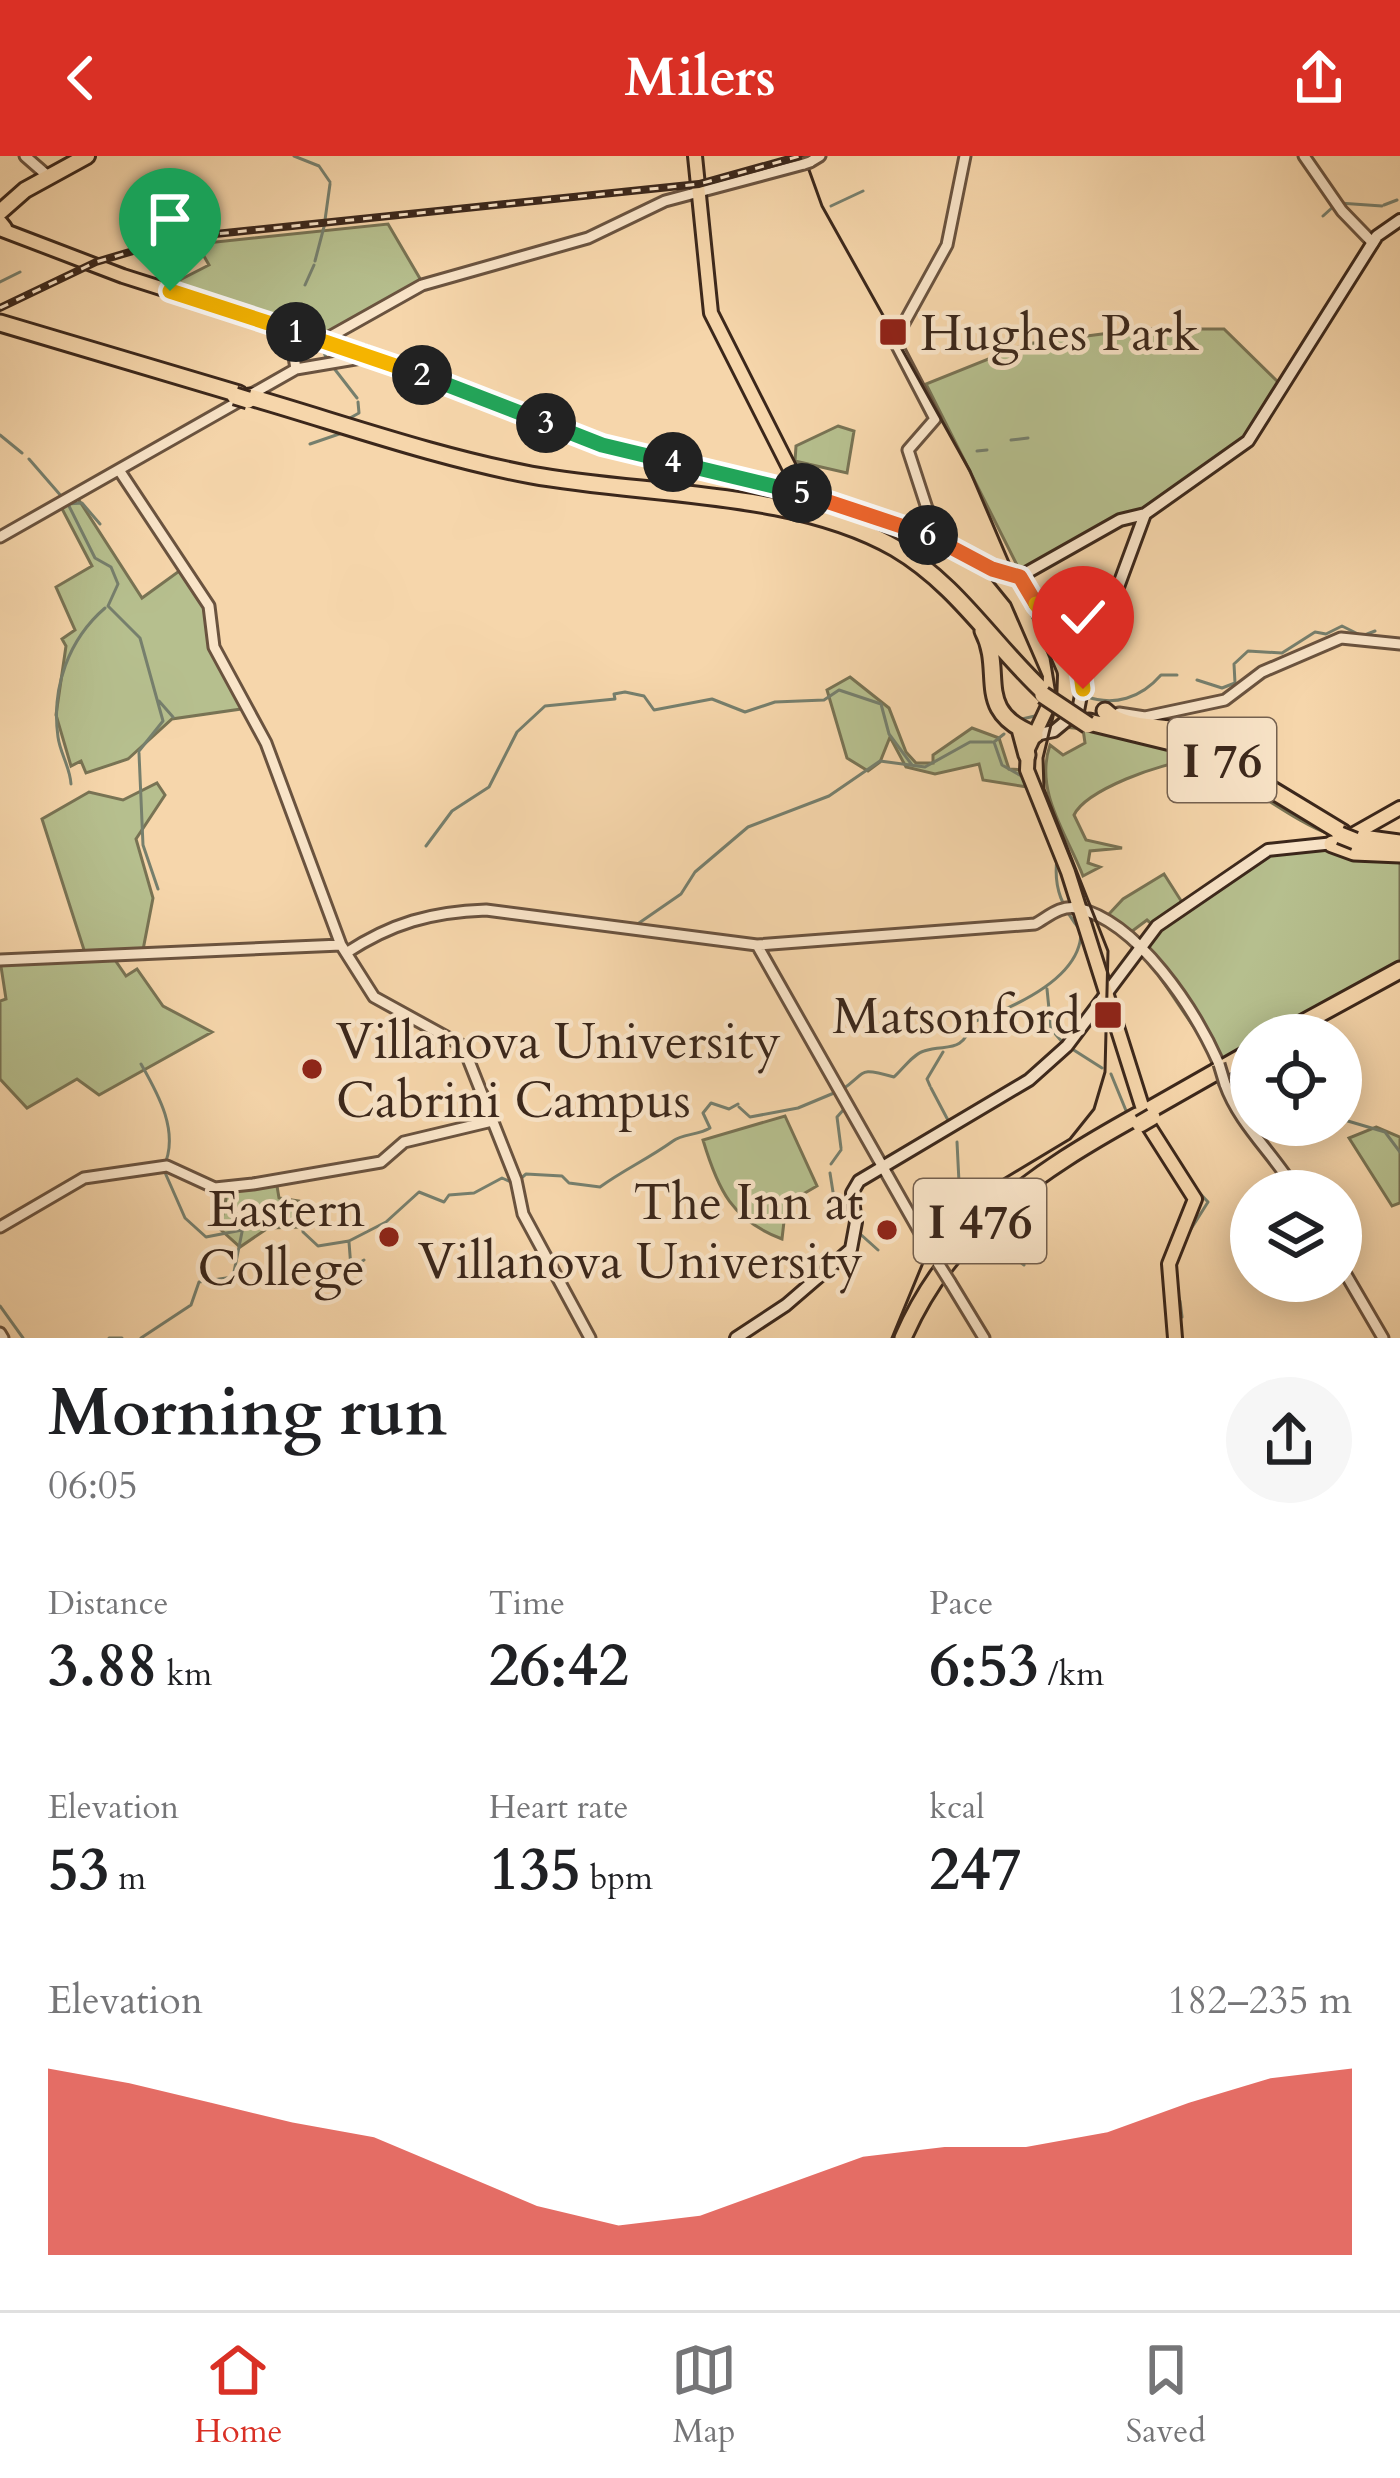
<!DOCTYPE html>
<html lang="en">
<head>
<meta charset="utf-8">
<style>
	:root { --surface:#fff; --page:#f6f6f6; --text:#202124; --muted:#757577; --line:#e0e0e0; --accent:#d93025 }
	body { margin:0; font-family:Cardo,serif; background:var(--page); color:var(--text); height:100vh; display:flex; flex-direction:column; font-size:45px; white-space:nowrap }
	* { box-sizing:border-box; margin:0 }
	p { font-size:39px; color:var(--muted) }
	.icon { flex:none; width:66px; height:66px; fill:none; stroke:currentColor; stroke-width:2; stroke-linecap:round; stroke-linejoin:round }
	.map { position:relative; height:1182px; overflow:hidden }
	.panel { display:flex; flex-direction:column; background:var(--surface); flex:1 }
	.panel>* { flex:none }
	.controls { position:absolute; left:1230px; top:858px; display:grid; gap:24px }
	.controls a { display:grid; place-items:center; width:132px; height:132px; border-radius:50%; background:var(--surface); box-shadow:0 6px 30px #0003; font-size:60px }
	.pin { position:absolute; display:grid; place-items:center; width:102px; height:102px; color:#fff; margin:-123px -51px; border-radius:50% 50% 50% 0; rotate:-45deg; box-shadow:0 0 12px #0007 }
	.pin .icon { rotate:45deg }
	.km { position:absolute; width:60px; height:60px; margin:-30px; border-radius:50%; background:#222; color:#fff; font-size:33px; line-height:60px; text-align:center }
	.round { display:grid; place-items:center; flex:none; width:126px; height:126px; border-radius:63px; background:var(--page) }
	.summary { display:flex; align-items:center; justify-content:space-between; height:204px; padding:0 48px }
	h1 { font-size:66px; font-weight:600; line-height:90px }
	.stats { display:grid; grid-template-columns:repeat(3,1fr); gap:18px; height:204px; padding:12px 48px }
	.stats div { display:grid; align-content:center }
	.stats b { font-size:60px; font-weight:600 }
	.stats small { font-size:33px; font-weight:400 }
	.stats p { font-size:33px }
	.chart { height:336px; padding:24px 48px }
	.chart p { display:flex; justify-content:space-between }
	.chart svg { width:100%; height:216px; margin-top:12px; fill:var(--accent); opacity:.7 }
	header { display:flex; justify-content:space-between; align-items:center; height:156px; padding:0 48px; background:var(--accent); color:#fff; font-size:54px; font-weight:600 }
	.dock { display:flex; justify-content:space-around; align-items:center; height:168px; border-top:3px solid var(--line); background:var(--surface); font-size:33px; color:var(--muted) }
	.dock a { display:grid; justify-items:center; gap:6px }
	.dock .active { color:var(--accent) }
	.map>svg:first-child { display:block }
	.green { fill:#b6bf8e; stroke:#787354; stroke-width:3 }
	.lines { fill:none; stroke-linecap:round; stroke-linejoin:round }
	.stream { stroke:#767f6d; stroke-width:3 }
	.tertiary-casing { stroke:#6a533f; stroke-width:15 }
	.secondary-casing { stroke:#3b271b; stroke-width:16 }
	.primary-casing { stroke:#3b271b; stroke-width:18 }
	.trunk-casing { stroke:#3b271b; stroke-width:20 }
	.motorway-casing { stroke:#3b271b; stroke-width:21 }
	.tertiary { stroke:#f9e4c8; stroke-width:9 }
	.secondary { stroke:#f9e4c8; stroke-width:10 }
	.primary { stroke:#f6d6ab; stroke-width:12 }
	.trunk { stroke:#f6d6ab; stroke-width:14 }
	.motorway { stroke:#f6d6ab; stroke-width:15 }
	.tram { stroke:#3b271b; stroke-width:3 }
	.rail-casing { stroke:#3b271b; stroke-width:8 }
	.rail { stroke:#f9e4c8; stroke-width:3; stroke-dasharray:9; stroke-linecap:butt }
	.tertiary-bridge-casing { stroke:#6a533f; stroke-width:15; stroke-linecap:butt }
	.secondary-bridge-casing { stroke:#3b271b; stroke-width:16; stroke-linecap:butt }
	.motorway-bridge-casing { stroke:#3b271b; stroke-width:21; stroke-linecap:butt }
	.tertiary-bridge { stroke:#f9e4c8; stroke-width:9 }
	.secondary-bridge { stroke:#f9e4c8; stroke-width:10 }
	.motorway-bridge { stroke:#f6d6ab; stroke-width:15 }
	.split-1-casing { stroke:#fff; stroke-width:24 }
	.split-2-casing { stroke:#fff; stroke-width:24 }
	.split-3-casing { stroke:#fff; stroke-width:24 }
	.split-4-casing { stroke:#fff; stroke-width:24 }
	.split-5-casing { stroke:#fff; stroke-width:24 }
	.split-6-casing { stroke:#fff; stroke-width:24 }
	.split-7-casing { stroke:#fff; stroke-width:24 }
	.split-8-casing { stroke:#fff; stroke-width:24 }
	.split-1 { stroke:#f5b400; stroke-width:15 }
	.split-2 { stroke:#f5b400; stroke-width:15 }
	.split-3 { stroke:#22a559; stroke-width:15 }
	.split-4 { stroke:#22a559; stroke-width:15 }
	.split-5 { stroke:#22a559; stroke-width:15 }
	.split-6 { stroke:#f0652b; stroke-width:15 }
	.split-7 { stroke:#f0652b; stroke-width:15 }
	.split-8 { stroke:#f5b400; stroke-width:15 }
	.poi-dot { fill:#8f2418; stroke:#f9e4c8; stroke-width:4.5 }
	.labels { text-anchor:middle; stroke-width:9; stroke-linejoin:round; paint-order:stroke }
	.shield { fill:#f9e4c8; stroke:#74604f; stroke-width:3 }
	.shield-label { font-size:48px; font-weight:bold; fill:#3b271b }
	.poi-label { font-size:51px; fill:#3b271b; stroke:#f9e4c8; text-anchor:end }
</style>
</head>
<body>
<header><svg class="icon" aria-label="back" viewBox="0 0 24 24"><path d="M15 5l-7 7 7 7"/></svg>Milers<svg class="icon" aria-label="share" viewBox="0 0 24 24"><path d="M12 15V3M7 8l5-5 5 5M5 13v7h14v-7"/></svg></header>
<div class="map">
<svg width="1400" height="1182" viewBox="0 0 1400 1182">
	<rect width="100%" height="100%" fill="#f6d6ab"/>
	<filter id="stains"><feTurbulence type="fractalNoise" baseFrequency=".00167" numOctaves="4"/><feColorMatrix values="0 0 0 0 .2 0 0 0 0 .09 0 0 0 0 .02 0 0 0 .5 -.17"/></filter>
	<radialGradient id="worn" r=".72"><stop offset=".6" stop-color="#630" stop-opacity="0"/><stop offset="1" stop-color="#630" stop-opacity=".3"/></radialGradient>
	<path class="green" d="M388 68 422 126 325 181 182 138 176 126 209 109 197 88Z
		M1140 173H1224L1280 228 1248 282 1137 356 1022 419 926 228 1026 188Z
		M838 270 854 275 847 317 795 305 796 290Z
		M75 338 142 442 182 413 205 443 214 491 248 552 172 563 128 603 86 617 81 605 71 610 56 559 66 490 62 483 75 474 56 431 92 410 59 347Z
		M850 521 889 552 906 596 916 607H933V599L972 572 999 582 1009 613 1027 614 1034 632 983 624 979 608 935 618 906 611 890 581 880 606 868 615 847 602 827 534Z
		M1073 566 1125 583 1195 595 1329 678C1283 661 1236 614 1193 611L1191 605C1162 606 1086 634 1074 659L1086 684 1122 692 1090 695 1088 707 1100 711 1083 720C1067 678 1034 636 1050 589L1063 599 1085 587 1083 573 1064 571Z
		M157 627 165 639 136 683 153 742 142 799 113 801 126 820 137 813 163 850 212 876 99 939 77 923 27 952 0 923V845L6 843 0 804 86 800 42 663 89 636 123 644Z
		M1292 688C1329 693 1365 705 1400 702V804L1281 879H1251V896L1222 913 1139 790 1154 770 1147 764 1127 779 1109 758 1123 743 1164 718 1185 751 1264 696Z
		M785 960 817 1030 786 1048 782 1083C732 1064 718 1034 703 984Z
		M1376 971 1400 981V1047L1392 1050 1349 982Z
		M276 1024 279 1042 299 1045 301 1071 268 1072 240 1091 220 1073 228 1032Z"/>
	<g class="lines">
		<path class="stream" d="M294 0 319 10 330 26
			M1339 47 1382 50
			M1384 49 1397 44
			M831 50 863 35
			M1323 60 1334 50
			M325 64 330 28
			M315 105 325 67
			M0 126 20 116
			M305 129 314 109
			M321 187 326 202
			M333 211 357 242
			M350 262 359 257 358 246
			M0 279 22 297
			M1011 284 1028 282
			M310 288 342 277
			M977 295 987 294
			M29 303 62 341
			M67 348 82 347 100 368
			M68 348 95 402 111 411 118 428 108 450 140 482 163 565 139 595
			M1197 524 1222 532 1235 527 1234 508 1248 495 1282 497 1315 476 1326 478 1342 470 1362 480 1375 475
			M1085 540C1114 551 1141 542 1161 519H1177
			M159 545 173 561
			M1022 563 1035 560
			M1004 578 994 586 1002 609 1025 622
			M139 597 143 689 158 733
			M71 628C70 611 60 597 58 581 51 531 69 483 105 452
			M426 690 452 655 489 631 517 576 545 550 615 543 614 538 625 536 644 540 654 554 712 543 745 556 775 546 824 544 839 534 881 548 889 578 912 609
			M639 767 681 738 695 716 748 671 829 640 880 605 925 611 970 586H992
			M1047 833 1051 873 1064 888
			M1069 891 1102 912
			M141 908C157 936 181 977 163 1012L185 1062 206 1081 242 1074
			M1111 918 1127 957
			M930 930 927 923 943 896
			M931 932 950 968
			M840 935C868 917 855 910 894 921 903 913 913 898 924 895 947 887 961 900 973 866 1012 852 1082 823 1081 775 1063 753 1053 732 1057 703
			M739 951 750 961 798 952 834 937
			M1341 963 1385 976 1400 996
			M957 986 960 1046
			M841 992 837 961 845 952
			M831 1008 841 994
			M830 1017 833 1036 852 1068
			M519 1024 526 1018 562 1020 569 1027 600 1031C625 1013 648 1003 673 985 682 978 699 979 710 972L703 957 711 947 729 953 738 948
			M966 1058 974 1063
			M858 1076 878 1094
			M987 1079 1024 1109
			M1184 1084 1208 1046 1193 1030
			M349 1086 351 1112 364 1104
			M1176 1127 1179 1143
			M1180 1145 1182 1161
			M0 1150 23 1182
			M109 1182H122
			M141 1182 191 1149 199 1126 233 1121 243 1071 268 1048 302 1056 303 1076 318 1090 349 1085 386 1066 419 1036 444 1046 449 1039 474 1037 502 1022 511 1026"/>
		<g class="tertiary-casing">
			<path id="tertiary" d="M25 0 49 21
				M1304 0 1342 55 1373 87
				M810 6 820 0
				M290 175 296 213
				M898 178 947 89 965 0
				M324 184 422 129 588 82 665 45 804 8
				M894 184 935 263 908 294 937 383
				M119 314 209 450 214 491 266 587 341 789 374 841 463 890 516 1024 523 1058 590 1182
				M0 381 296 213 367 201
				M1020 421 1085 520
				M1119 557 1145 561 1225 544 1262 516 1341 482 1400 488
				M757 789 927 1089
				M346 797C392 767 431 756 486 754L757 789 1035 768C1048 761 1060 749 1077 752 1139 766 1195 854 1219 908
				M0 804 341 789
				M1225 928C1239 968 1274 998 1296 1035
				M0 1071 84 1022 167 1010 215 1032 253 1028 381 1006 404 986 492 965
				M1341 1110 1383 1182
				M950 1126 984 1182
				M0 1177 3 1182"/>
		</g>
		<g class="secondary-casing">
			<path id="secondary" d="M1019 421 1120 364 1145 358
				M1035 579 1054 575 1078 555 1084 523 1145 358 1248 285 1377 80 1400 64
				M736 1182 786 1149 851 1093 856 1066 852 1037 859 1025 1029 924 1067 890 1157 770 1268 694 1334 687"/>
		</g>
		<g class="primary-casing">
			<path id="primary" d="M695 0 711 157 802 337
				M0 73 123 120 362 196 601 289 802 337 913 374 995 416 1017 443 1050 519 1049 548 1028 593 1027 614 1068 716 1148 969 1195 1043 1169 1108 1175 1182
				M1347 682 1400 652"/>
		</g>
		<g class="trunk-casing">
			<path id="trunk" d="M0 56 25 34 87 0
				M0 67 4 72"/>
		</g>
		<g class="motorway-casing">
			<path id="motorway" d="M0 167 239 238
				M250 241C343 268 436 301 531 319 646 340 794 334 895 392 958 429 993 489 1045 537
				M779 349 795 348 802 337 824 355
				M983 475C1005 517 972 555 1035 579
				M1105 555C1132 583 1193 557 1242 604
				M1089 566 1208 595 1343 677
				M1020 573 1027 599
				M1355 681 1400 687
				M1332 688 1354 696 1400 698
				M1281 879 1400 814
				M1149 954 1251 896
				M903 1182C951 1072 1036 1016 1137 960"/>
		</g>
		<use href="#tertiary" class="tertiary"/>
		<use href="#secondary" class="secondary"/>
		<use href="#primary" class="primary"/>
		<use href="#trunk" class="trunk"/>
		<use href="#motorway" class="motorway"/>
		<path class="tram" d="M804 0 822 50 970 315 1050 502 1057 544 1043 602 1044 633 1108 795 1105 916 1094 953 1070 983 982 1036 948 1066 927 1097 892 1182"/>
		<g class="rail-casing">
			<path id="rail" d="M0 152 96 106 177 82 699 28 800 0"/>
		</g>
		<use href="#rail" class="rail"/>
		<g class="tertiary-bridge-casing">
			<path id="tertiary-bridge" d="M804 8 810 6
				M894 184 898 178
				M1219 908 1225 928
				M927 1089 932 1096
				M938 1107 950 1126"/>
		</g>
		<g class="secondary-bridge-casing">
			<path id="secondary-bridge" d="M1013 419 1019 421"/>
		</g>
		<g class="motorway-bridge-casing">
			<path id="motorway-bridge" d="M235 240 248 244
				M1043 539 1088 569
				M1340 679 1355 685
				M1140 968 1152 961"/>
		</g>
		<use href="#tertiary-bridge" class="tertiary-bridge"/>
		<use href="#secondary-bridge" class="secondary-bridge"/>
		<use href="#motorway-bridge" class="motorway-bridge"/>
	</g>
	<g class="lines">
		<g class="split-1-casing">
			<path id="split-1" d="M170 135 296 176"/>
		</g>
		<g class="split-2-casing">
			<path id="split-2" d="M296 176 422 219"/>
		</g>
		<g class="split-3-casing">
			<path id="split-3" d="M422 219 546 267"/>
		</g>
		<g class="split-4-casing">
			<path id="split-4" d="M546 267 602 289 673 306"/>
		</g>
		<g class="split-5-casing">
			<path id="split-5" d="M673 306 802 337"/>
		</g>
		<g class="split-6-casing">
			<path id="split-6" d="M802 337 928 379"/>
		</g>
		<g class="split-7-casing">
			<path id="split-7" d="M928 379 992 413 1020 421 1036 448"/>
		</g>
		<g class="split-8-casing">
			<path id="split-8" d="M1036 448 1079 504 1083 533"/>
		</g>
		<use href="#split-1" class="split-1"/>
		<use href="#split-2" class="split-2"/>
		<use href="#split-3" class="split-3"/>
		<use href="#split-4" class="split-4"/>
		<use href="#split-5" class="split-5"/>
		<use href="#split-6" class="split-6"/>
		<use href="#split-7" class="split-7"/>
		<use href="#split-8" class="split-8"/>
	</g>
	<g class="poi-dot">
		<rect x="878" y="161" width="30" height="30" rx="6"/>
		<rect x="1093" y="844" width="30" height="30" rx="6"/>
		<circle cx="312" cy="913" r="12"/>
		<circle cx="887" cy="1074" r="12"/>
		<circle cx="389" cy="1081" r="12"/>
	</g>
	<g class="labels">
		<g class="shield">
			<rect x="1168" y="562" width="108" height="84" rx="9"/>
			<rect x="914" y="1023" width="132" height="84" rx="9"/>
		</g>
		<g class="shield-label">
			<text x="1222" y="621">I 76</text>
			<text x="980" y="1082">I 476</text>
		</g>
		<g class="poi-label">
			<text x="920" y="194" text-anchor="start">Hughes Park</text>
			<text x="1081" y="877">Matsonford</text>
			<text x="336" y="902" text-anchor="start">Villanova University<tspan x="336" dy="59">Cabrini Campus</tspan></text>
			<text x="863" y="1063">The Inn at<tspan x="863" dy="59">Villanova University</tspan></text>
			<text x="365" y="1070">Eastern<tspan x="365" dy="59">College</tspan></text>
		</g>
	</g>
	<rect width="100%" height="100%" filter="url(#stains)"/>
	<rect width="100%" height="100%" fill="url(#worn)"/>
</svg>
<div class="controls">
<a><svg class="icon" aria-label="locate" viewBox="0 0 24 24"><circle cx="12" cy="12" r="6"/><path d="M12 2v4M12 18v4M2 12h4M18 12h4"/></svg></a>
<a><svg class="icon" aria-label="layers" viewBox="0 0 24 24"><path d="M12 4l9 5-9 5-9-5zM3 14l9 5 9-5"/></svg></a>
</div>
<div class="pin" style="left:170px;top:135px;background:#1e9e55"><svg class="icon" aria-label="arrive" viewBox="0 0 24 24"><path d="M6 21V4h12l-3 4 3 4H6"/></svg></div>
<div class="pin" style="left:1083px;top:533px;background:#d93025"><svg class="icon" aria-label="check" viewBox="0 0 24 24"><path d="M5 12l5 5 9-10"/></svg></div>
<b class="km" style="left:296px;top:176px">1</b>
<b class="km" style="left:422px;top:219px">2</b>
<b class="km" style="left:546px;top:267px">3</b>
<b class="km" style="left:673px;top:306px">4</b>
<b class="km" style="left:802px;top:337px">5</b>
<b class="km" style="left:928px;top:379px">6</b>
</div>
<section class="panel">
<div class="summary"><div><h1>Morning run</h1><p>06:05</p></div><a class="round"><svg class="icon" aria-label="share" viewBox="0 0 24 24"><path d="M12 15V3M7 8l5-5 5 5M5 13v7h14v-7"/></svg></a></div>
<div class="stats">
<div><p>Distance</p><b>3.88<small> km</small></b></div>
<div><p>Time</p><b>26:42</b></div>
<div><p>Pace</p><b>6:53<small> /km</small></b></div>
</div>
<div class="stats">
<div><p>Elevation</p><b>53<small> m</small></b></div>
<div><p>Heart rate</p><b>135<small> bpm</small></b></div>
<div><p>kcal</p><b>247</b></div>
</div>
<div class="chart"><p><span>Elevation</span>182–235 m</p>
<svg viewBox="0 0 160 44" preserveAspectRatio="none"><path d="M0 44V6L10 9L20 13L30 17L40 20L50 27L60 34L70 38L80 36L90 30L100 24L110 22L120 22L130 19L140 13L150 8L160 6V44z"/></svg>
</div>
</section>
<nav class="dock">
<a class="active"><svg class="icon" aria-label="home" viewBox="0 0 24 24"><path d="M3 11l9-7 9 7M6 9v11h12V9"/></svg>Home</a>
<a><svg class="icon" aria-label="map" viewBox="0 0 24 24"><path d="M3 6l6-2 6 2 6-2v14l-6 2-6-2-6 2zM9 4v14M15 6v14"/></svg>Map</a>
<a><svg class="icon" aria-label="saved" viewBox="0 0 24 24"><path d="M7 4h10v16l-5-4-5 4z"/></svg>Saved</a>
</nav>
</body>
</html>
